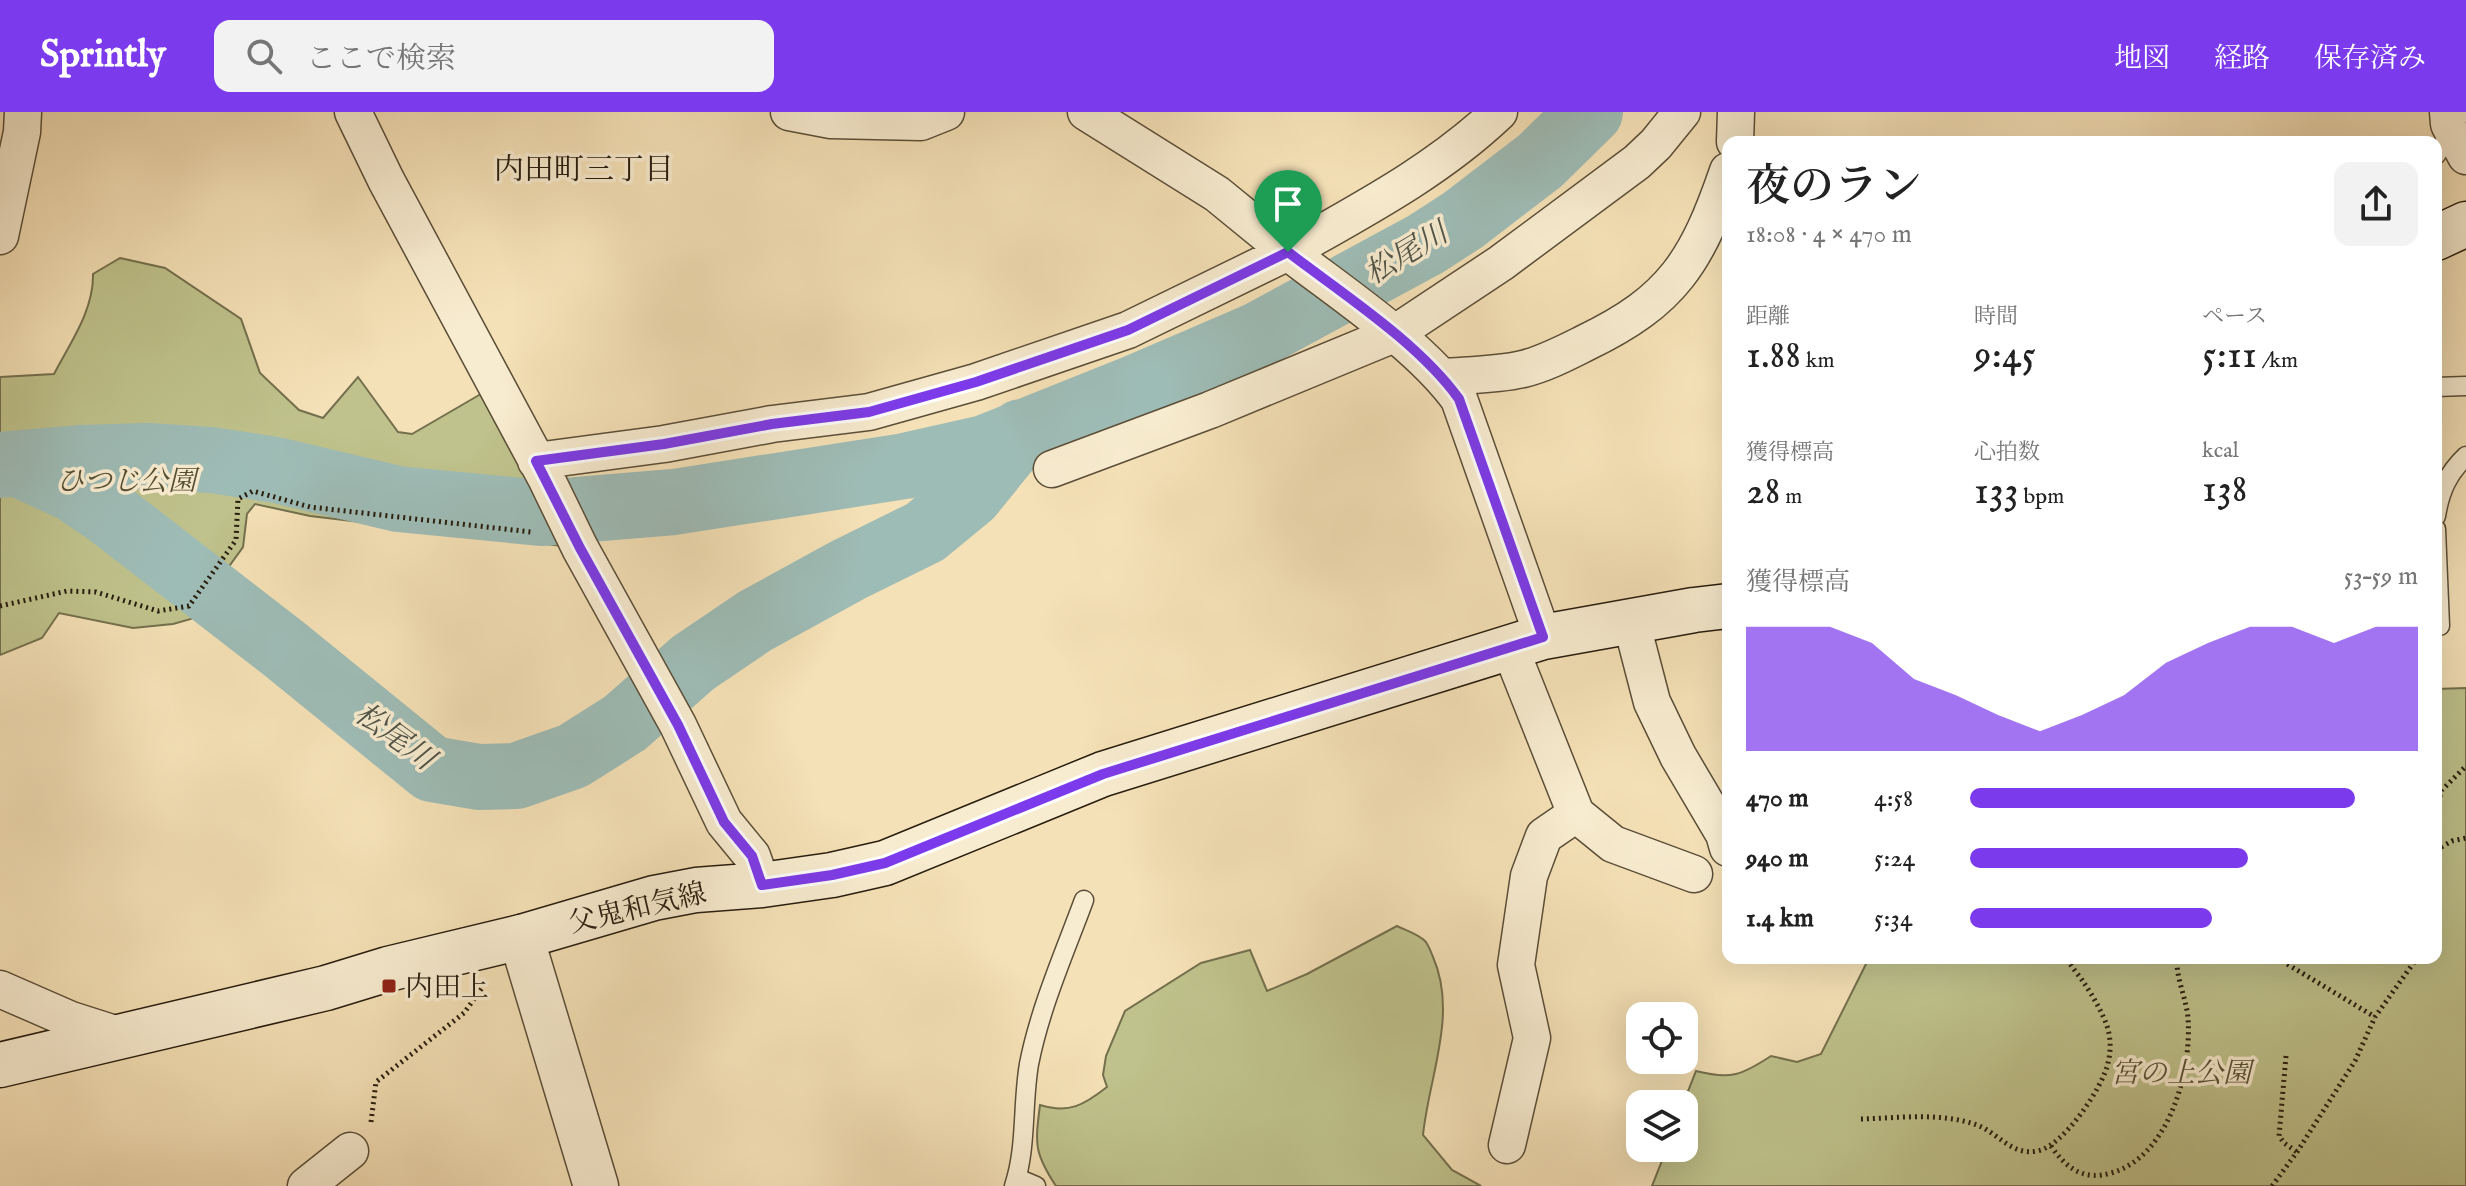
<!DOCTYPE html>
<html lang="ja">
<head>
<meta charset="utf-8">
<style>
	:root { --surface:#fff; --page:#f2f2f2; --text:#222; --muted:#767676; --accent:#7c3aed }
	body { margin:0; font-family:"IM FELL English","Noto Serif JP",serif; background:var(--page); color:var(--text); height:100vh; display:flex; flex-direction:column; font-size:30px; white-space:nowrap }
	* { box-sizing:border-box; margin:0 }
	p { font-size:26px; color:var(--muted) }
	.icon { flex:none; width:44px; height:44px; fill:none; stroke:currentColor; stroke-width:2; stroke-linecap:round; stroke-linejoin:round }
	.map { position:relative; flex:1; overflow:hidden }
	.drawer { position:absolute; left:1722px; top:24px; width:720px; height:828px; display:flex; flex-direction:column; background:var(--surface); border-radius:16px; box-shadow:0 8px 32px #0002 }
	.drawer>* { flex:none }
	.tools { position:absolute; left:1626px; top:890px; display:grid; gap:16px }
	.tools a { display:grid; place-items:center; width:72px; height:72px; border-radius:16px; background:var(--surface); box-shadow:0 8px 32px #0002; font-size:40px }
	.pin { position:absolute; display:grid; place-items:center; width:68px; height:68px; color:#fff; margin:-82px -34px; border-radius:50% 50% 50% 0; rotate:-45deg; box-shadow:0 0 8px #0007 }
	.pin .icon { rotate:45deg }
	.round { display:grid; place-items:center; flex:none; width:84px; height:84px; border-radius:16px; background:var(--page) }
	.headline { display:flex; align-items:center; justify-content:space-between; height:136px; padding:0 24px }
	h1 { font-size:44px; font-weight:600; line-height:60px }
	.metrics { display:grid; grid-template-columns:repeat(3,1fr); gap:12px; height:136px; padding:8px 24px }
	.metrics div { display:grid; align-content:center }
	.metrics b { font-size:40px; font-weight:600 }
	.metrics small { font-size:22px; font-weight:400 }
	.metrics p { font-size:22px }
	.chart { height:224px; padding:16px 24px }
	.chart p { display:flex; justify-content:space-between }
	.chart svg { width:100%; height:144px; margin-top:8px; fill:var(--accent); opacity:.7 }
	ul { padding:0 24px; list-style:none; font-size:26px }
	li { display:grid; grid-template-columns:128px 96px 1fr; align-items:center; height:60px }
	li i { height:20px; border-radius:10px; background:var(--accent) }
	header { display:flex; align-items:center; gap:48px; box-sizing:border-box; height:112px; padding:0 40px; background:var(--accent); color:#fff }
	header strong { font-size:38px }
	nav { display:flex; gap:44px; margin-inline-start:auto; font-size:28px }
	.search { width:560px; height:72px; background:var(--page); display:flex; align-items:center; gap:20px; box-sizing:border-box; padding:0 28px; border-radius:16px; color:var(--muted); font-size:30px }
	.map>svg:first-child { display:block }
	.green { fill:#bfc28c; stroke:#74704d; stroke-width:2 }
	.lines { fill:none; stroke-linecap:round; stroke-linejoin:round }
	.river { stroke:#9ebcb6; stroke-width:66 }
	.service-casing { stroke:#5b4e38; stroke-width:21 }
	.minor-casing { stroke:#5b4e38; stroke-width:39 }
	.tertiary-casing { stroke:#5b4e38; stroke-width:47 }
	.secondary-casing { stroke:#281d0e; stroke-width:47 }
	.path { stroke:#281d0e; stroke-width:5; stroke-dasharray:2 4; stroke-linecap:butt }
	.service { stroke:#f8ecd0; stroke-width:18 }
	.minor { stroke:#f8ecd0; stroke-width:36 }
	.tertiary { stroke:#f8ecd0; stroke-width:44 }
	.secondary { stroke:#f8ecd0; stroke-width:44 }
	.route-casing { stroke:#fff; stroke-width:16 }
	.route { stroke:#7c3aed; stroke-width:10 }
	.poi-dot { fill:#8f2418; stroke:#f8ecd0; stroke-width:3 }
	.labels { text-anchor:middle; stroke-width:7; stroke-linejoin:round; paint-order:stroke }
	.park-label { font-size:28px; font-style:italic; fill:#554f34; stroke:#f8ecd0 }
	.street-label { font-size:28px; fill:#281d0e; stroke:#f8ecd0 }
	.poi-label { font-size:28px; fill:#281d0e; stroke:#f8ecd0; text-anchor:start }
	.neighbourhood-label { font-size:30px; fill:#281d0e; stroke:#f8ecd0 }
	.water-label { font-size:30px; font-style:italic; fill:#515549; stroke:#f8ecd0 }
</style>
</head>
<body>
<header>
<strong>Sprintly</strong>
<div class="search"><svg class="icon" aria-label="search" viewBox="0 0 24 24"><circle cx="10" cy="10" r="6"/><path d="M15 15l6 6"/></svg>ここで検索</div>
<nav><a>地図</a><a>経路</a><a>保存済み</a></nav>
</header>
<div class="map">
<svg width="2466" height="1074" viewBox="0 0 2466 1074">
	<rect width="100%" height="100%" fill="#f5e1b7"/>
	<filter id="stains"><feTurbulence type="fractalNoise" baseFrequency=".0025" numOctaves="4"/><feColorMatrix values="0 0 0 0 .2 0 0 0 0 .09 0 0 0 0 .02 0 0 0 .5 -.17"/></filter>
	<radialGradient id="worn" r=".72"><stop offset=".6" stop-color="#630" stop-opacity="0"/><stop offset="1" stop-color="#630" stop-opacity=".3"/></radialGradient>
	<path class="green" d="M120 146 165 156 241 207 260 261 299 298 323 306 358 265 398 320 412 322 486 279 580 436 310 404 255 392 247 402 243 435 191 507 173 512 133 516 59 501 42 526 0 543V265L54 262C70 231 94 198 93 162Z
		M2466 576V1074H1652L1667 1036H1684L1683 992 1696 959C1731 968 1742 963 1771 944L1797 950 1821 942 1869 846H2436V577Z
		M1397 814C1405 818 1418 822 1425 829 1428 832 1431 840 1433 845 1458 902 1429 964 1423 1023L1452 1058 1481 1074H1056C1034 1041 1035 1032 1040 993 1069 1002 1084 993 1107 975L1103 963 1106 944 1125 899 1201 851 1250 838 1267 879 1307 862Z"/>
	<g class="lines">
		<path class="river" d="M0 353 78 346 148 344 211 348 276 358 398 387 541 401 674 390 905 354 985 336 1130 278 1258 223 1426 132 1463 108 1540 49 1590 0
			M21 353 73 377 107 400 283 536 432 657 479 665 516 664 573 644 625 611 693 551 755 509 848 458 925 420 970 383 1021 320"/>
		<g class="service-casing">
			<path id="service" d="M2436 43 2452 19
				M2436 275 2466 274
				M2436 404C2440 379 2448 361 2466 344
				M2436 417 2440 514
				M1017 1066 1036 1074
				M1014 1074C1027 1035 1022 993 1029 952 1040 896 1064 842 1084 788"/>
		</g>
		<g class="minor-casing">
			<path id="minor" d="M353 0 386 68 546 366 580 436 678 613 724 710 752 744 762 773
				M789 0 831 8 921 10 946 0
				M1086 0 1217 82 1288 140C1362 98 1437 59 1499 0
				M2448 0 2449 12 2466 44
				M1735 30 1736 0
				M0 124 22 20 23 0
				M1443 265C1469 263 1498 263 1523 257 1544 252 1565 241 1585 231 1673 189 1697 149 1728 59
				M536 349 664 332 772 312 869 300 976 270 1128 218 1288 140C1341 181 1420 233 1459 287L1543 525
				M1052 357 1210 298 1394 222 1501 151 1637 50 1656 32 1682 0
				M1631 509 1652 590 1678 644 1724 722 1728 736
				M1510 536 1576 702 1613 732 1694 762
				M0 877 71 908 118 923
				M1507 1033 1532 926 1516 853 1529 764 1544 724 1576 702
				M306 1074 350 1039"/>
		</g>
		<g class="tertiary-casing">
			<path id="tertiary" d="M521 825 596 1074"/>
		</g>
		<g class="secondary-casing">
			<path id="secondary" d="M2436 126 2466 112
				M0 953 326 876 388 857 521 825 654 786 696 778 762 773 832 763 885 751 1103 662 1543 525 1694 498 1728 494"/>
		</g>
		<path class="path" d="M0 494 67 479 96 480 158 499 189 494 236 428 238 387 253 379 310 395 531 420
			M2436 696 2442 678 2466 654
			M2436 738 2452 729 2466 726
			M2277 846 2375 905
			M2286 944 2279 1024 2284 1031 2297 1040
			M1861 1007C1899 1006 1941 1000 1977 1013 1998 1021 2012 1044 2037 1039 2063 1035 2103 975 2108 951 2111 939 2111 926 2107 914 2102 900 2093 884 2084 871 2079 863 2071 855 2067 846
			M371 1010 376 970 464 901 482 876
			M2051 1034C2066 1056 2083 1069 2111 1061 2169 1045 2192 959 2188 906 2186 885 2176 867 2177 846
			M2272 1074 2297 1040 2355 949 2375 905 2417 846"/>
		<use href="#service" class="service"/>
		<use href="#minor" class="minor"/>
		<use href="#tertiary" class="tertiary"/>
		<use href="#secondary" class="secondary"/>
	</g>
	<g class="lines">
		<g class="route-casing">
			<path id="route" d="M1288 140C1343 182 1419 231 1459 287L1543 525 1103 662 885 751 832 763 762 773 752 744 724 710 678 613 580 436 536 349 664 332 772 312 869 300 976 270 1128 218Z"/>
		</g>
		<use href="#route" class="route"/>
	</g>
	<rect class="poi-dot" x="381" y="866" width="16" height="16" rx="4"/>
	<g class="labels">
		<g class="park-label">
			<text x="126" y="378">ひつじ公園</text>
			<text x="2181" y="970">宮の上公園</text>
		</g>
		<g class="street-label">
			<text transform="translate(637 795) rotate(-13)" y="10">父鬼和気線</text>
		</g>
		<g class="poi-label">
			<text x="405" y="884">内田上</text>
		</g>
		<g class="neighbourhood-label">
			<text x="584" y="67">内田町三丁目</text>
		</g>
		<g class="water-label">
			<text transform="translate(1406 141) rotate(-31)" y="10">松尾川</text>
			<text transform="translate(395 624) rotate(36)" y="10">松尾川</text>
		</g>
	</g>
	<rect width="100%" height="100%" filter="url(#stains)"/>
	<rect width="100%" height="100%" fill="url(#worn)"/>
</svg>
<div class="tools">
<a><svg class="icon" aria-label="locate" viewBox="0 0 24 24"><circle cx="12" cy="12" r="6"/><path d="M12 2v4M12 18v4M2 12h4M18 12h4"/></svg></a>
<a><svg class="icon" aria-label="layers" viewBox="0 0 24 24"><path d="M12 4l9 5-9 5-9-5zM3 14l9 5 9-5"/></svg></a>
</div>
<div class="pin" style="left:1288px;top:140px;background:#1e9e55"><svg class="icon" aria-label="arrive" viewBox="0 0 24 24"><path d="M6 21V4h12l-3 4 3 4H6"/></svg></div>
<section class="drawer">
<div class="headline"><div><h1>夜のラン</h1><p>18:08 · 4 × 470 m</p></div><a class="round"><svg class="icon" aria-label="share" viewBox="0 0 24 24"><path d="M12 15V3M7 8l5-5 5 5M5 13v7h14v-7"/></svg></a></div>
<div class="metrics">
<div><p>距離</p><b>1.88<small> km</small></b></div>
<div><p>時間</p><b>9:45</b></div>
<div><p>ペース</p><b>5:11<small> /km</small></b></div>
</div>
<div class="metrics">
<div><p>獲得標高</p><b>28<small> m</small></b></div>
<div><p>心拍数</p><b>133<small> bpm</small></b></div>
<div><p>kcal</p><b>138</b></div>
</div>
<div class="chart"><p><span>獲得標高</span>53–59 m</p>
<svg viewBox="0 0 160 44" preserveAspectRatio="none"><path d="M0 44V6L10 6L20 6L30 11L40 22L50 27L60 33L70 38L80 33L90 27L100 17L110 11L120 6L130 6L140 11L150 6L160 6V44z"/></svg>
</div>
<ul>
<li><b>470 m</b>4:58<i style="width:86%"></i></li>
<li><b>940 m</b>5:24<i style="width:62%"></i></li>
<li><b>1.4 km</b>5:34<i style="width:54%"></i></li>
</ul>
</section>
</div>
</body>
</html>
